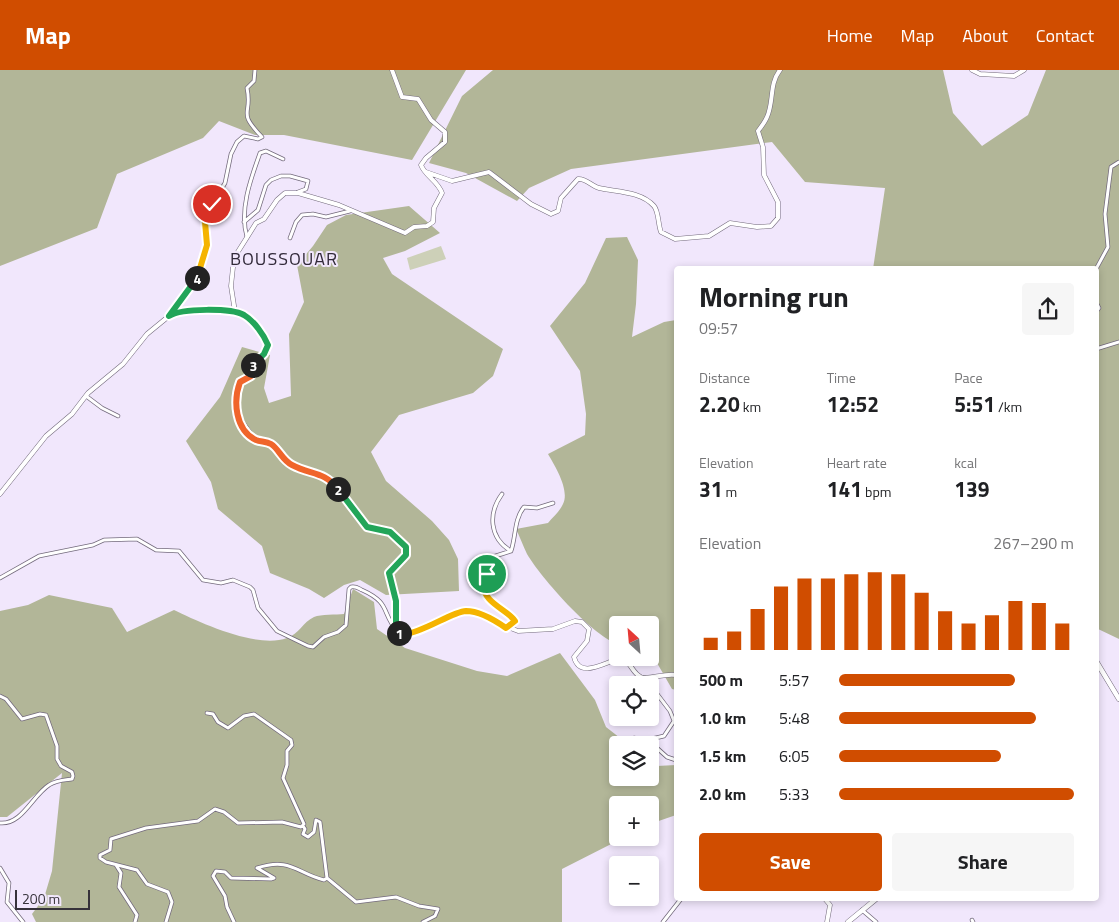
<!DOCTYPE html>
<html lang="en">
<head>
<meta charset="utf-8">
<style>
	:root { --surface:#fff; --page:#f6f6f6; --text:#202124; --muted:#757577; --accent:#d04d00 }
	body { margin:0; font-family:"Titillium Web",sans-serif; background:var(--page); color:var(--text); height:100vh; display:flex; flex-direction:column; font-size:19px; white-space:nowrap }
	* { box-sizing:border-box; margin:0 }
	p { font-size:16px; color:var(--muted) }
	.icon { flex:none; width:28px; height:28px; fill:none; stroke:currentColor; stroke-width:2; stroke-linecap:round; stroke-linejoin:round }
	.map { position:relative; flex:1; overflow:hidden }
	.sheet { position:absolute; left:674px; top:196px; width:425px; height:635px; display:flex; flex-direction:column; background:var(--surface); border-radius:5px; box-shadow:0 2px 8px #0003 }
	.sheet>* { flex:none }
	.needle { width:32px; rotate:334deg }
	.tools { position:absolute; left:609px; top:546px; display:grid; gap:10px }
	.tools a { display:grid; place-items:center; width:50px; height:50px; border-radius:5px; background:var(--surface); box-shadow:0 2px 8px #0003; font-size:25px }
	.scale { position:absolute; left:15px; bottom:12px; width:75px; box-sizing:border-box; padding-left:5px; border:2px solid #36323a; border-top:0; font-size:14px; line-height:18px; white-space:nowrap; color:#36323a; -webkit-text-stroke:4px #f1e7fc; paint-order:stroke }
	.pin { position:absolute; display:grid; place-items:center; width:42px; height:42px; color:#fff; margin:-21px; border:2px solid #fff; border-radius:50%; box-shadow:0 1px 5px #0007 }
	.km { position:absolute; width:25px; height:25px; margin:-12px; border-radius:50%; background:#222; color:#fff; font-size:14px; line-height:25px; text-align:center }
	.round { display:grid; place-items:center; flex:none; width:52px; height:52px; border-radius:5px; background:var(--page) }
	.summary { display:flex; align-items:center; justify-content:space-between; height:85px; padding:0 25px }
	h1 { font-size:28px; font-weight:700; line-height:38px }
	.metrics { display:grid; grid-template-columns:repeat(3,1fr); gap:8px; height:85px; padding:5px 25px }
	.metrics div { display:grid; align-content:center }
	.metrics b { font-size:21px; font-weight:700 }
	.metrics small { font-size:14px; font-weight:400 }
	.metrics p { font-size:14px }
	.chart { height:140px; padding:10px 25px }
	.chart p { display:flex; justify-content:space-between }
	.chart svg { width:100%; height:90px; margin-top:5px; stroke:var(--accent); stroke-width:6 }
	.primary-button { display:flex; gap:10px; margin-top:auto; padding:10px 25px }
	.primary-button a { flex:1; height:58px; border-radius:5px; background:var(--accent); color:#fff; font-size:20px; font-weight:700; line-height:58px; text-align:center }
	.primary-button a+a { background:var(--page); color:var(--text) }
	ul { padding:0 25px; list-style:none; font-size:16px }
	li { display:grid; grid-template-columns:80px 60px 1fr; align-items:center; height:38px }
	li i { height:12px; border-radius:6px; background:var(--accent) }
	header { display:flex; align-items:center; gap:30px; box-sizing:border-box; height:70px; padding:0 25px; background:var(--accent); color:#fff }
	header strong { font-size:24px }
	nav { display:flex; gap:28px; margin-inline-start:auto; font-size:18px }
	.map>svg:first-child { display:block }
	.green { fill:#cdd0b8 }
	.forest { fill:#b2b698 }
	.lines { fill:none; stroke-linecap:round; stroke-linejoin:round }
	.minor-casing { stroke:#736a7c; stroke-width:4.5 }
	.tertiary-casing { stroke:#736a7c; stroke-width:5 }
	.secondary-casing { stroke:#736a7c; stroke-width:5.5 }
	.minor { stroke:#fff; stroke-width:3 }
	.tertiary { stroke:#fff; stroke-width:4 }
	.secondary { stroke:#fff; stroke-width:4.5 }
	.split-1-casing { stroke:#fff; stroke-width:10 }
	.split-2-casing { stroke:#fff; stroke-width:10 }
	.split-3-casing { stroke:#fff; stroke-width:10 }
	.split-4-casing { stroke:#fff; stroke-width:10 }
	.split-5-casing { stroke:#fff; stroke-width:10 }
	.split-1 { stroke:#f5b400; stroke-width:6 }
	.split-2 { stroke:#22a559; stroke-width:6 }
	.split-3 { stroke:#f0652b; stroke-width:6 }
	.split-4 { stroke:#22a559; stroke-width:6 }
	.split-5 { stroke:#f5b400; stroke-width:6 }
	.labels { text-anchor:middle; stroke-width:4; stroke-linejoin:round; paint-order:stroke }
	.quarter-label { font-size:18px; letter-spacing:1px; fill:#322a3a; stroke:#f1e7fc }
</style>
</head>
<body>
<header>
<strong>Map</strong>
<nav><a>Home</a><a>Map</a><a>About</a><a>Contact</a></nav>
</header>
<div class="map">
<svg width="1119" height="852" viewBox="0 0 1119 852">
	<rect width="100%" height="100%" fill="#f1e7fc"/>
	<path class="green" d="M441 176 446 189 410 200 407 188Z"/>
	<path class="forest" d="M0 0H466L412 90 284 65H255L219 51 203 68 117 104 97 158 0 196Z
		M493 0H943L953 43 982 76 1028 45 1046 0H1119V569L1096 558V199H873L885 118 805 112 772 72 571 99 529 118 517 131 466 103 429 93 462 26Z
		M409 136 440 163 405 181 383 188 392 204 503 279 493 306 473 323 399 345 371 382 386 411 432 451 449 470 458 489 459 521 386 525 360 510 344 515 324 528 309 519 270 503 262 476 218 439 211 412 186 371 220 327 242 277 270 285 264 318 269 333 291 326 289 264 304 232 297 195 313 176 327 155 346 145Z
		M627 167 638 190 636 234 632 267 664 252 676 250V620L672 619 653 586 650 585V555H618L617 574C591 564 542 509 527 484 523 476 520 467 516 459L548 453C553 447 560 441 563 434 570 420 555 396 548 384L585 365 586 344 580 301 550 256 585 213 606 168Z
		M353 519 374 532 377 559 405 578 477 601 507 606 560 583 595 630 606 657 629 675H618V708H650V691L657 696 676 695V745L650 754V735H618V768H623L562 799V852H36L32 844 44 828 52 801 62 703 7 747H0V541L28 535 49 525 112 538 127 562 174 540C201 553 257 579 287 568 299 564 303 552 314 547 321 544 336 545 344 544Z"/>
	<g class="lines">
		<g class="minor-casing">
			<path id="minor" d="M244 152 258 140 266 115 271 110 281 106H290L308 111 306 119 298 122
				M247 167C239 140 251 108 260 83L266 81 283 89
				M290 168 296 152 302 145 313 144 326 147 350 141
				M1096 199 1108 177 1105 144 1111 97 1119 92
				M1096 232 1099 238 1096 242
				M169 246 197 209 207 175 205 157 208 142 225 113 231 84 237 72 244 66 258 69 262 67C236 40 253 46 247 18L254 11 255 0
				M1096 279 1119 272
				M86 326 102 338 118 346
				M502 424C488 443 489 468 511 481
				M0 508 39 486 93 475 104 470 137 469 156 480 179 481 203 510 221 513 233 510 250 517 253 520 258 538 277 561 308 576 313 577 324 567 338 562 346 555 349 519 351 517C356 516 358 518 362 520 391 533 381 542 397 561
				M507 557 515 551 493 533 484 516 487 508 486 489 511 481C516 467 514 449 524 437L537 438 553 433
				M0 626 6 629 22 649 40 644 46 645 57 676V689L61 696 72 702 73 706 72 709C64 710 56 710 49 715 32 726 22 755 0 753
				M634 668 647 670 664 666 674 651 670 641 645 608
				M648 670 667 687 676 690
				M116 795 121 803 119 817 137 845 135 852
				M0 798 9 813 7 832 23 852
				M327 808 356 832 396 827 419 836 438 839 435 846 423 852
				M862 840 876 852
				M972 850 973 852
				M166 852 172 832 168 822 147 814 137 800 106 792 100 788V785L110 780 111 769 146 758 198 751 215 739 224 742 238 753 282 752 301 757 304 754 283 708 287 695V681L292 675 291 670 254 644 244 646 228 658 218 652 213 644 207 643
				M234 852 227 837 225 826 213 806 216 801 225 802 231 808 271 809 274 808 257 798C291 787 296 803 324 810L327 808 320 752 316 750 314 762 308 767 303 764 305 759 303 756
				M663 852 681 829"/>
		</g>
		<g class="tertiary-casing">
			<path id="tertiary" d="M972 0 980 4 1014 6 1024 0
				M426 102 452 111 489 102 531 134 551 144 558 141 561 128 578 109C586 108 591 116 599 118 616 122 641 121 654 136 659 142 658 155 661 162L675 169 709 166 730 153 757 157 771 156 778 148V132L764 105 763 77 758 61C761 57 765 52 767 47 774 32 769 14 780 0
				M235 242 231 216 234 188 256 153 264 149 277 130 285 123H298L339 135 405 163 414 157 427 156 433 152 434 138 442 123C438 111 425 106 421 95L426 88 445 72V62L431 50 418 29 402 27 392 0
				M0 424 46 366 72 344 88 323 123 294 147 264 169 246 181 242 208 240 233 241 246 246 253 253 268 275 264 283 254 294 251 306 240 312 236 343 252 366 272 375 282 388 294 396 327 408 367 457 390 462 406 477V485L389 503C388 513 395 523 396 533 397 541 393 552 397 560 405 576 454 542 468 541L518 561 553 559 575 551 582 552 589 559 587 571 574 587C580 611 608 590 622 588 631 592 632 603 641 607 649 610 664 603 676 605
				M825 829 830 835 827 852"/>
		</g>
		<g class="secondary-casing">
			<path id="secondary" d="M1096 591 1119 629
				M848 852 876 829"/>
		</g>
		<use href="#minor" class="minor"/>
		<use href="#tertiary" class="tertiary"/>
		<use href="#secondary" class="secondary"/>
	</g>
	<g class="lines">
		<g class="split-1-casing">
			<path id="split-1" d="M399 563 402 565C425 562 451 542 466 541 479 541 496 551 506 558L515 551C508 540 482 532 484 515 484 510 487 509 487 504"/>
		</g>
		<g class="split-2-casing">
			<path id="split-2" d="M338 419 367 457 390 462 406 477V485L389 503 396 531V555L399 563"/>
		</g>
		<g class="split-3-casing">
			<path id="split-3" d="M253 295 251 306 240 312C233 331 235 360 256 370 261 372 266 371 271 374 279 379 282 390 292 395 311 405 324 401 338 419"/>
		</g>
		<g class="split-4-casing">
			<path id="split-4" d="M197 208 169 246C182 238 231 238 244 245 254 251 264 265 268 275L264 284 253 295"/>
		</g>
		<g class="split-5-casing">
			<path id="split-5" d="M197 208 207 175 205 152 212 134"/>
		</g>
		<use href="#split-1" class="split-1"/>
		<use href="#split-2" class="split-2"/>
		<use href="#split-3" class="split-3"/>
		<use href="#split-4" class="split-4"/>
		<use href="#split-5" class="split-5"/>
	</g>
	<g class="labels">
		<g class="quarter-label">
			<text x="284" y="195">BOUSSOUAR</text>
		</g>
	</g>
</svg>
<div class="tools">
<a><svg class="needle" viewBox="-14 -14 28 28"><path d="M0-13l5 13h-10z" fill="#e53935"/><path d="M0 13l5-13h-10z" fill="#757577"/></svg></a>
<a><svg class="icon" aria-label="locate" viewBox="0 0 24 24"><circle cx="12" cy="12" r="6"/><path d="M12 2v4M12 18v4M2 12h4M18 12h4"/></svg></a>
<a><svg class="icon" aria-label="layers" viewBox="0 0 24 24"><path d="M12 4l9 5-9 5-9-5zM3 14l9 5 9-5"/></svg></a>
<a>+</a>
<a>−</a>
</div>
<div class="scale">200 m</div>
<div class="pin" style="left:487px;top:504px;background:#1e9e55"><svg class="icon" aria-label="arrive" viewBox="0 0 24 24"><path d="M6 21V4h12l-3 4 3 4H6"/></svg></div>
<div class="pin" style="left:212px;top:134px;background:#d93025"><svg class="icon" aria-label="check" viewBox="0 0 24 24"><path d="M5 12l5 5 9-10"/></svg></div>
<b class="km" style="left:399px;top:563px">1</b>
<b class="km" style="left:338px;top:419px">2</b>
<b class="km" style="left:253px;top:295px">3</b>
<b class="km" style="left:197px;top:208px">4</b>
<section class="sheet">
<div class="summary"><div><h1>Morning run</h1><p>09:57</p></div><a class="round"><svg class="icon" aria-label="share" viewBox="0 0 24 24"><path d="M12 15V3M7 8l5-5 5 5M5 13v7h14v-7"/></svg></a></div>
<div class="metrics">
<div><p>Distance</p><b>2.20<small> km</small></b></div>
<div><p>Time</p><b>12:52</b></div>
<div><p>Pace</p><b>5:51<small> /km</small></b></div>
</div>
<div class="metrics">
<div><p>Elevation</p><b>31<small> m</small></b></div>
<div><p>Heart rate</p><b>141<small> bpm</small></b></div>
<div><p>kcal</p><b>139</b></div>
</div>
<div class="chart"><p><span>Elevation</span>267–290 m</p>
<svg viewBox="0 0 160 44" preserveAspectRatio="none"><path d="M5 44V38M15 44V35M25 44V24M35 44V13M45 44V9M55 44V9M65 44V7M75 44V6M85 44V7M95 44V16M105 44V25M115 44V31M125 44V27M135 44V20M145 44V21M155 44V31"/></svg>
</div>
<ul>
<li><b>500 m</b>5:57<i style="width:75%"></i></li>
<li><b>1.0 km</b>5:48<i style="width:84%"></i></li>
<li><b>1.5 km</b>6:05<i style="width:69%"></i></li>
<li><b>2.0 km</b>5:33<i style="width:100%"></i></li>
</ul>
<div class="primary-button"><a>Save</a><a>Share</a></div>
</section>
</div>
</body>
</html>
